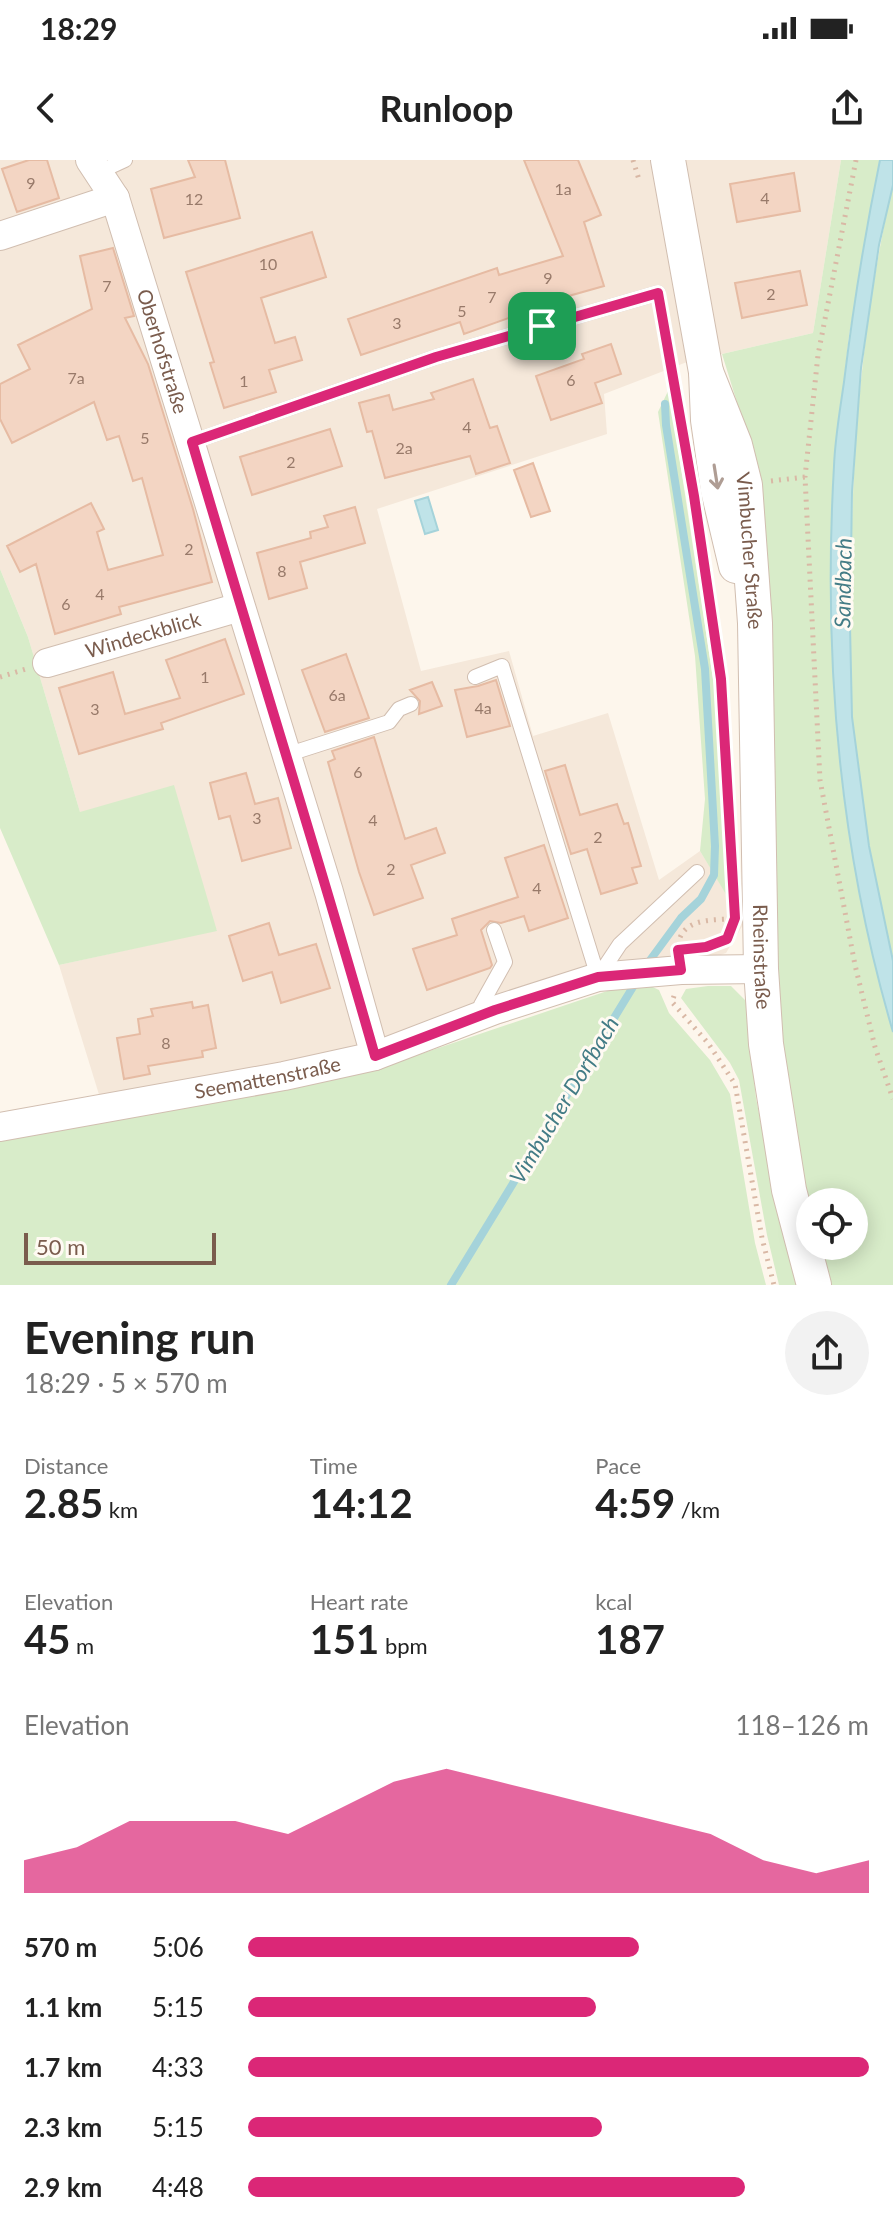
<!DOCTYPE html>
<html lang="en">
<head>
<meta charset="utf-8">
<style>
	:root { --surface:#fff; --page:#f2f2f2; --text:#222; --muted:#767676; --accent:#db2777 }
	body { margin:0; font-family:Lato,sans-serif; background:var(--page); color:var(--text); height:100vh; display:flex; flex-direction:column; font-size:30px; white-space:nowrap }
	* { box-sizing:border-box; margin:0 }
	p { font-size:26px; color:var(--muted) }
	.icon { flex:none; width:44px; height:44px; fill:none; stroke:currentColor; stroke-width:2; stroke-linecap:round; stroke-linejoin:round }
	.map { position:relative; height:1125px; overflow:hidden }
	.details { display:flex; flex-direction:column; background:var(--surface); flex:1 }
	.details>* { flex:none }
	.tools { position:absolute; left:796px; top:1028px; display:grid; gap:16px }
	.tools a { display:grid; place-items:center; width:72px; height:72px; border-radius:50%; background:var(--surface); box-shadow:0 4px 20px #0003; font-size:40px }
	.scale { position:absolute; left:24px; bottom:20px; width:192px; box-sizing:border-box; padding-left:8px; border:4px solid #7a5c4d; border-top:0; font-size:22px; line-height:28px; white-space:nowrap; color:#7a5c4d; -webkit-text-stroke:6px #fffaf3; paint-order:stroke }
	.pin { position:absolute; display:grid; place-items:center; width:68px; height:68px; color:#fff; margin:-34px; border-radius:16px; box-shadow:0 4px 12px #0006 }
	.round { display:grid; place-items:center; flex:none; width:84px; height:84px; border-radius:42px; background:var(--page) }
	.overview { display:flex; align-items:center; justify-content:space-between; height:136px; padding:0 24px }
	h1 { font-size:44px; font-weight:700; line-height:60px }
	.stats { display:grid; grid-template-columns:repeat(3,1fr); gap:12px; height:136px; padding:8px 24px }
	.stats div { display:grid; align-content:center }
	.stats b { font-size:40px; font-weight:700 }
	.stats small { font-size:22px; font-weight:400 }
	.stats p { font-size:22px }
	.chart { height:224px; padding:16px 24px }
	.chart p { display:flex; justify-content:space-between }
	.chart svg { width:100%; height:144px; margin-top:8px; fill:var(--accent); opacity:.7 }
	ul { padding:0 24px; list-style:none; font-size:26px }
	li { display:grid; grid-template-columns:128px 96px 1fr; align-items:center; height:60px }
	li i { height:20px; border-radius:10px; background:var(--accent) }
	.status { display:flex; justify-content:space-between; align-items:center; height:56px; padding:0 40px; background:var(--surface); direction:ltr }
	.status svg { height:22px; fill:currentColor }
	header { display:flex; justify-content:space-between; align-items:center; height:104px; padding:0 24px; background:var(--surface); font-size:36px; font-weight:700 }
	.map>svg:first-child { display:block }
	.residential { fill:#f5e8da }
	.green { fill:#d8ecc9 }
	.water { fill:#bfe3e8; stroke:#a5d3da; stroke-width:2 }
	.lines { fill:none; stroke-linecap:round; stroke-linejoin:round }
	.stream { stroke:#a5d3da; stroke-width:8 }
	.building { fill:#f3d5c3; stroke:#e6bba3; stroke-width:2 }
	.service-casing { stroke:#d1beb0; stroke-width:16 }
	.minor-casing { stroke:#d1beb0; stroke-width:30 }
	.tertiary-casing { stroke:#d1beb0; stroke-width:36 }
	.path { stroke:#d9b8a5; stroke-width:5; stroke-dasharray:2 6; stroke-linecap:butt }
	.service { stroke:#fff; stroke-width:14 }
	.minor { stroke:#fff; stroke-width:28 }
	.tertiary { stroke:#fff; stroke-width:34 }
	.oneway { stroke:#af9d94 }
	.route-casing { stroke:#fff; stroke-width:16 }
	.route { stroke:#db2777; stroke-width:10 }
	.labels { text-anchor:middle; stroke-width:6; stroke-linejoin:round; paint-order:stroke }
	.number-label { font-size:16px; fill:#987a6a }
	.street-label { font-size:20px; fill:#7a5c4d; stroke:#fffaf3 }
	.water-label { font-size:22px; font-style:italic; fill:#437c86; stroke:#fffaf3 }
</style>
</head>
<body>
<div class="status"><b>18:29</b><svg viewBox="0 0 49 12"><path d="M0 12V9h3v3zM5 12V6h3v6zM10 12V3h3v9zM15 12V0h3v12zM26 1h20v11H26zM47 4h2v5h-2z"/></svg></div>
<header><svg class="icon" aria-label="back" viewBox="0 0 24 24"><path d="M15 5l-7 7 7 7"/></svg>Runloop<svg class="icon" aria-label="share" viewBox="0 0 24 24"><path d="M12 15V3M7 8l5-5 5 5M5 13v7h14v-7"/></svg></header>
<div class="map">
<svg width="893" height="1125" viewBox="0 0 893 1125">
	<rect width="100%" height="100%" fill="#fdf6ec"/>
	<path class="residential" d="M0 0H841L813 173 687 202 604 234 607 274 377 349 421 511 509 491 533 576 608 553 659 720 700 691 744 763 726 793 642 822 624 823 392 900 105 954 59 805 217 770 80 652 28 477 0 409Z"/>
	<path class="green" d="M841 0H880L849 176 834 304 832 505 843 633 866 765 893 872V1125H828L817 1086H854V1042H810V1059L791 971 775 793 753 294 722 194 813 173Z
		M893 25V801C876 720 857 638 852 556 849 509 850 462 851 416 852 284 863 154 893 25Z
		M669 229 715 532 730 741 700 691 705 639 695 496 658 252Z
		M0 409 28 477 80 652 174 625 217 771 59 805 0 668Z
		M642 822 659 830 669 853 710 900 730 934 755 1083 766 1125H0V974L388 905 625 825Z
		M708 826H731L746 841 756 938 778 1051 798 1125H779L767 1075 739 920 730 903 681 838 686 829Z"/>
	<path class="water" d="M880 0H893V25L879 85 861 208 852 332 850 466 852 557 869 686 893 801V872C839 689 823 496 834 306 835 278 840 250 844 222 853 148 865 73 880 0Z
		M428 337 438 370 425 374 415 341Z"/>
	<g class="lines">
		<path class="stream" d="M645 807 681 758 701 739 714 715 715 686 705 509 666 265 665 244
			M451 1125 636 822"/>
	</g>
	<path class="building" d="M29 0H47L59 38 17 52 2 9Z
		M188 0H225L240 58 164 78 151 29 195 17Z
		M524 0H578L601 55 584 62 604 126 512 152 514 156 464 174 460 162 361 195 348 159 497 108 499 115 563 96Z
		M794 13 800 51 737 62 730 24Z
		M312 72 326 117 261 138 275 183 295 177 302 200 269 210 276 232 224 248 210 203 214 202 186 112Z
		M113 88 134 156 125 158 148 204 193 349 212 422 119 447 121 454 55 474 36 404 20 412 7 386 91 343 104 369 97 372 108 410 163 395 142 318 133 321 119 276 107 280 94 242 12 283 0 259V224L30 209 18 185 92 149 80 96Z
		M800 111 807 145 742 158 735 123Z
		M611 184 621 214 595 223 602 243 551 260 536 216 584 199 582 194Z
		M473 219 490 268 497 266 510 303 476 314 470 296 385 318 372 271 367 272 359 243 389 235 393 250 434 239 431 233Z
		M330 269 342 306 252 335 240 297Z
		M533 303 550 351 531 357 514 310Z
		M355 347 365 383 300 402 307 428 269 439 257 393 311 378 310 372 328 367 324 356Z
		M225 479 244 534 161 563 163 569 79 594 59 528 113 512 125 554 180 538 166 500Z
		M346 494 369 558 325 572 302 510Z
		M496 520 510 566 467 577 455 530 478 526Z
		M432 522 442 546 419 554 420 541 410 530Z
		M374 577 405 679 436 668 445 693 411 705 423 738 374 755 359 712 328 602 335 599 332 591Z
		M565 605 580 655 617 644 624 664 628 663 641 706 632 708 637 723 601 734 587 689 571 694 545 611Z
		M246 613 255 644 278 638 291 688 242 701 230 656 219 659 210 623Z
		M544 685 568 758 529 771 524 756 501 763 490 761 481 770 492 805 490 808 427 830 413 789 457 775 452 759 518 737 505 698Z
		M269 763 279 795 316 784 330 828 281 843 272 812 243 821 229 776Z
		M192 842 193 848 208 845 216 888 202 891 203 897 148 906 150 914 124 919 117 878 140 874 138 859 153 856 151 849Z"/>
	<g class="lines">
		<g class="service-casing">
			<path id="service" d="M99 12 125 0
				M192 282 436 197 658 133
				M475 517 502 506 598 817 620 784 697 712
				M286 595 389 562 399 549 411 544
				M484 854 481 845 505 802 494 770"/>
		</g>
		<g class="minor-casing">
			<g id="minor">
				<path id="s1" d="M90 0 115 38 329 732 375 896"/>
				<path d="M0 76 115 38"/>
				<path id="s2" d="M47 503 240 447"/>
				<path id="s3" d="M0 967 284 916 375 896 495 850 598 817 681 810 761 809"/>
			</g>
		</g>
		<g class="tertiary-casing">
			<g id="tertiary">
				<path d="M668 0 706 212 708 260 718 330 736 406"/>
				<path id="s4" d="M706 212 735 285 745 325 755 463 761 809 766 884 789 1030 814 1125"/>
			</g>
		</g>
		<path class="path" d="M633 0 640 23
			M856 0 818 195 805 317 820 620 855 805 875 887 893 939
			M662 151 675 228
			M771 321 805 317
			M705 411 721 519 725 588
			M0 517 26 509
			M678 785C682 759 709 760 731 759
			M674 836 672 842 708 883 735 924 762 1078 774 1125"/>
		<use href="#service" class="service"/>
		<use href="#minor" class="minor"/>
		<use href="#tertiary" class="tertiary"/>
	</g>
	<defs><path id="oneway-shaft" d="M-6 0H5M1.5-3L5.5 0L1.5 3" fill="none" stroke-width="1.6" stroke-linecap="round" stroke-linejoin="round" transform="scale(2)"/></defs>
	<use class="oneway" href="#oneway-shaft" transform="translate(716 317) rotate(81)"/>
	<g class="lines">
		<g class="route-casing">
			<path id="route" d="M658 133 694 336 721 519 735 758 727 779 706 787 678 790 681 810 598 817 495 850 375 896C317 691 252 487 192 282L436 197Z"/>
		</g>
		<use href="#route" class="route"/>
	</g>
	<g class="labels">
		<g class="number-label">
			<text x="31" y="29">9</text>
			<text x="563" y="35">1a</text>
			<text x="765" y="44">4</text>
			<text x="194" y="45">12</text>
			<text x="268" y="110">10</text>
			<text x="548" y="124">9</text>
			<text x="107" y="132">7</text>
			<text x="771" y="140">2</text>
			<text x="492" y="143">7</text>
			<text x="462" y="157">5</text>
			<text x="397" y="169">3</text>
			<text x="76" y="224">7a</text>
			<text x="571" y="226">6</text>
			<text x="244" y="227">1</text>
			<text x="467" y="273">4</text>
			<text x="145" y="284">5</text>
			<text x="404" y="294">2a</text>
			<text x="291" y="308">2</text>
			<text x="189" y="395">2</text>
			<text x="282" y="417">8</text>
			<text x="100" y="440">4</text>
			<text x="66" y="450">6</text>
			<text x="205" y="523">1</text>
			<text x="337" y="541">6a</text>
			<text x="483" y="554">4a</text>
			<text x="95" y="555">3</text>
			<text x="358" y="618">6</text>
			<text x="257" y="664">3</text>
			<text x="373" y="666">4</text>
			<text x="598" y="683">2</text>
			<text x="391" y="715">2</text>
			<text x="537" y="734">4</text>
			<text x="166" y="889">8</text>
		</g>
		<g class="street-label">
			<text dy="7" stroke="none"><textPath href="#s1" startOffset="206">Oberhofstraße</textPath></text>
			<text dy="7" stroke="none"><textPath href="#s4" startOffset="186">Vimbucher Straße</textPath></text>
			<text dy="7" stroke="none"><textPath href="#s2" startOffset="100">Windeckblick</textPath></text>
			<text dy="7" stroke="none"><textPath href="#s4" startOffset="592">Rheinstraße</textPath></text>
			<text dy="7" stroke="none"><textPath href="#s3" startOffset="272">Seemattenstraße</textPath></text>
		</g>
		<g class="water-label">
			<text transform="translate(843 423) rotate(-89)" y="8">Sandbach</text>
			<text transform="translate(564 940) rotate(-59)" y="8">Vimbucher Dorfbach</text>
		</g>
	</g>
</svg>
<div class="tools">
<a><svg class="icon" aria-label="locate" viewBox="0 0 24 24"><circle cx="12" cy="12" r="6"/><path d="M12 2v4M12 18v4M2 12h4M18 12h4"/></svg></a>
</div>
<div class="scale">50 m</div>
<div class="pin" style="left:542px;top:166px;background:#1e9e55"><svg class="icon" aria-label="arrive" viewBox="0 0 24 24"><path d="M6 21V4h12l-3 4 3 4H6"/></svg></div>
</div>
<section class="details">
<div class="overview"><div><h1>Evening run</h1><p>18:29 · 5 × 570 m</p></div><a class="round"><svg class="icon" aria-label="share" viewBox="0 0 24 24"><path d="M12 15V3M7 8l5-5 5 5M5 13v7h14v-7"/></svg></a></div>
<div class="stats">
<div><p>Distance</p><b>2.85<small> km</small></b></div>
<div><p>Time</p><b>14:12</b></div>
<div><p>Pace</p><b>4:59<small> /km</small></b></div>
</div>
<div class="stats">
<div><p>Elevation</p><b>45<small> m</small></b></div>
<div><p>Heart rate</p><b>151<small> bpm</small></b></div>
<div><p>kcal</p><b>187</b></div>
</div>
<div class="chart"><p><span>Elevation</span>118–126 m</p>
<svg viewBox="0 0 160 44" preserveAspectRatio="none"><path d="M0 44V34L10 30L20 22L30 22L40 22L50 26L60 18L70 10L80 6L90 10L100 14L110 18L120 22L130 26L140 34L150 38L160 34V44z"/></svg>
</div>
<ul>
<li><b>570 m</b>5:06<i style="width:63%"></i></li>
<li><b>1.1 km</b>5:15<i style="width:56%"></i></li>
<li><b>1.7 km</b>4:33<i style="width:100%"></i></li>
<li><b>2.3 km</b>5:15<i style="width:57%"></i></li>
<li><b>2.9 km</b>4:48<i style="width:80%"></i></li>
</ul>
</section>
</body>
</html>
